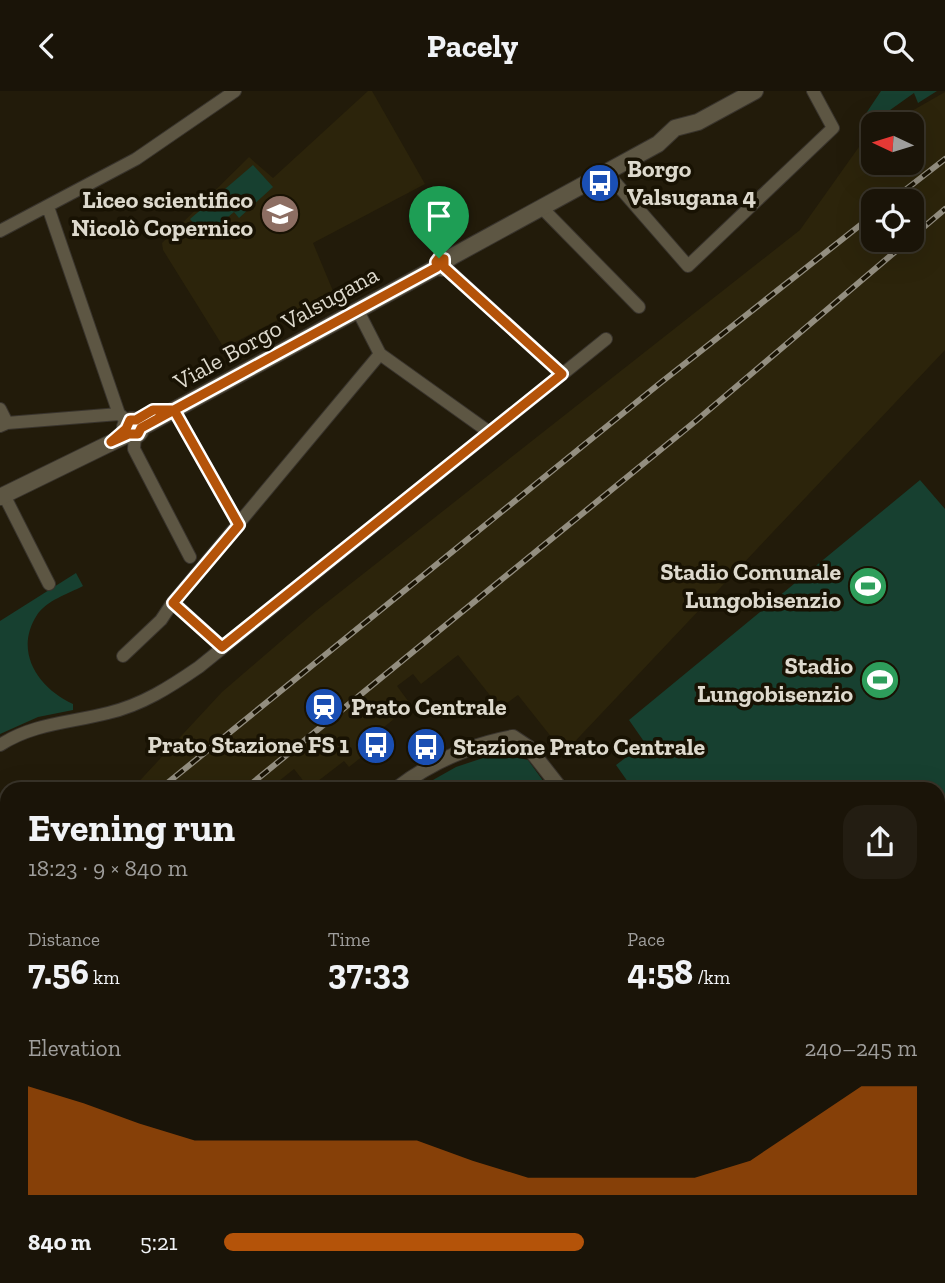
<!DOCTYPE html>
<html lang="en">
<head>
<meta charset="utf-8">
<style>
	:root { --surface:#1a1408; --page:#231d12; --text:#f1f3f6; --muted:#9f9e9c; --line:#383329; --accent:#b45309 }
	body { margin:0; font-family:"Zilla Slab",serif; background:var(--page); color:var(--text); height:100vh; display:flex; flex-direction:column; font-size:26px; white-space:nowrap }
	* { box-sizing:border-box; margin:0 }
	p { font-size:23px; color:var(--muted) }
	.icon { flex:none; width:38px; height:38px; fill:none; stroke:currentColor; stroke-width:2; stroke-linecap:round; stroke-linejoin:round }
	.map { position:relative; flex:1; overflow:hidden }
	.drawer { position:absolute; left:0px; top:691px; width:945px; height:502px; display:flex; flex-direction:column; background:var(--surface); border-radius:21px 21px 0 0; box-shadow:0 7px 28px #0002,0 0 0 2px var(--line) }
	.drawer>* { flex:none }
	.needle { width:46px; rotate:274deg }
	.controls { position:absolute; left:861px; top:21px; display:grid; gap:14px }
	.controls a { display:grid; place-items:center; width:63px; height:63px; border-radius:14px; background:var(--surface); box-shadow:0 7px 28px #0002,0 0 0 2px var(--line); font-size:35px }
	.pin { position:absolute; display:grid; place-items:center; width:60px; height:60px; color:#fff; margin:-72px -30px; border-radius:50% 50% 50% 0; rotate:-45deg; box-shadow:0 0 7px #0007 }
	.pin .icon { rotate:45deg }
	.round { display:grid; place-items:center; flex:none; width:74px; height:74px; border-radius:21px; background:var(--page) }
	.head { display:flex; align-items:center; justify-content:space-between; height:119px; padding:0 28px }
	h1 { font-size:38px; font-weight:700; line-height:52px }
	.metrics { display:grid; grid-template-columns:repeat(3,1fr); gap:10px; height:119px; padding:7px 28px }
	.metrics div { display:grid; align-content:center }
	.metrics b { font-size:35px; font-weight:700 }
	.metrics small { font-size:19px; font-weight:400 }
	.metrics p { font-size:19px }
	.chart { height:196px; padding:14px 28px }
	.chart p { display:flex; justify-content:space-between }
	.chart svg { width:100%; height:126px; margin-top:7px; fill:var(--accent); opacity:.7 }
	ul { padding:0 28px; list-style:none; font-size:23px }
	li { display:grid; grid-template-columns:112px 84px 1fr; align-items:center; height:52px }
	li i { height:18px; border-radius:9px; background:var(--accent) }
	header { display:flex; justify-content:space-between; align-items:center; height:91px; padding:0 28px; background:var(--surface); font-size:32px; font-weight:700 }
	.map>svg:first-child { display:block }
	.built { fill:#2c240b; fill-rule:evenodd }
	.green { fill:#174030 }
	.water { fill:#073537 }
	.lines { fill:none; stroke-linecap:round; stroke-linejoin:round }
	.minor-casing { stroke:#39342d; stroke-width:14 }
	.tertiary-casing { stroke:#39342d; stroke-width:16 }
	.secondary-casing { stroke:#39342d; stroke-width:18 }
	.minor { stroke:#5d5643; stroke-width:12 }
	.tertiary { stroke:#5d5643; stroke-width:14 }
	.secondary { stroke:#5d5643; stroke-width:16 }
	.rail-casing { stroke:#938e80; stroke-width:6 }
	.rail { stroke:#181203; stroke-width:3.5; stroke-dasharray:10; stroke-linecap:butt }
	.route-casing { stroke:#fff; stroke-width:14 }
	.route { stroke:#b45309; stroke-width:9 }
	.labels { text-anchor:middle; stroke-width:7; stroke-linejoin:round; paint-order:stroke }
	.poi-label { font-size:24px; font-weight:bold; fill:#ddd9cd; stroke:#181203; text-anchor:end }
	.street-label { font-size:24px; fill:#ddd9cd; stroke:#181203 }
</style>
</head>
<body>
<header><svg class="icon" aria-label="back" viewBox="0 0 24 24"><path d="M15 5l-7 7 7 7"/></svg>Pacely<svg class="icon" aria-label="search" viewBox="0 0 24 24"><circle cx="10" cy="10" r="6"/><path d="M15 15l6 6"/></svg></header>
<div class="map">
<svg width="945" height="1192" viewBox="0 0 945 1192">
	<rect width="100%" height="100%" fill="#221b0a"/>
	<path class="built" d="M368 0H372L425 93 313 152 333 200 224 257 163 159 162 152 249 66 273 87Z
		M945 1V259L564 662 518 604 500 617 458 564 421 593 413 583 397 595 411 614 378 641 383 649 349 676 344 670 309 697 294 678 279 690 285 698H132L222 601 316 520 800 139 866 46 873 42V72H912V33H889ZM912 110V149H873V110Z
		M7 815V901L0 906V822Z"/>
	<path class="green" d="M881 0H937L918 12 914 2 876 29 867 21Z
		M253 74 273 96 239 127 234 121 204 146 190 128Z
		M920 389 945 418V730L938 735V698H633L616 674 645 652 629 629Z
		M76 482 83 495C68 503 47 509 37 524 13 561 39 598 73 613V619L38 626 0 643V530Z
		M498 662 528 669 549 698H417L456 676Z"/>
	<path class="water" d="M945 825V901L938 903V829Z"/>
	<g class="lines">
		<g class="minor-casing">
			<path id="minor" d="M607 82 688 175 833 37 813 0
				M48 116 119 323 128 330
				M542 117 639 216
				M0 140 136 68 235 0
				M445 176 562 283
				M357 218 380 263 489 341
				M0 318 7 332
				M174 319 239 434
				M0 335 7 332 119 323
				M135 344 134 358 190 466
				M4 404 49 493
				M222 556 173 511 380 263
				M123 565 161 529 173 511
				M0 654C34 632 70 632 108 622 142 614 170 596 199 576L606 248
				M0 777 2 776
				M0 1060 7 1054
				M0 1158 7 1167
				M22 1186 27 1192
				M416 1186 420 1192
				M532 1186 545 1192
				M839 1186 842 1192
				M242 1192 249 1186
				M429 1192 437 1186"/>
		</g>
		<g class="tertiary-casing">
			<path id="tertiary" d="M396 698C431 671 470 654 513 646L528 656 561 698
				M938 762 945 757
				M0 986 7 994
				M938 1059 945 1055
				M156 1186 161 1192
				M175 1186 180 1192
				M35 1192 42 1186
				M602 1192V1186
				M718 1192 727 1186"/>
		</g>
		<g class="secondary-casing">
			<path id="secondary" d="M125 337a8 8 0 1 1 16 0a8 8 0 1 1-16 0Z
				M141 337 437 176 443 177 445 170 453 165 658 53 675 37 698 31 755 0
				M0 406 129 343"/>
		</g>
		<use href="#minor" class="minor"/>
		<use href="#tertiary" class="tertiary"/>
		<use href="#secondary" class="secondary"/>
		<g class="rail-casing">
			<path id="rail" d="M891 110 945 68
				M912 146 945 118
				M160 698 659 293 873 124
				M245 698 697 329 909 149
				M0 844 7 838
				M0 889 7 883"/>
		</g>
		<use href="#rail" class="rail"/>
	</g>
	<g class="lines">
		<g class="route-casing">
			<path id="route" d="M439 167 436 171 437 176 174 319 141 337 138 343H129L111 351 126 338 130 329H136L153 319H174L239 434 173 512 222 556 562 283 444 176V168L439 167"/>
		</g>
		<use href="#route" class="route"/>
	</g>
	<defs>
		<g id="bus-disc" transform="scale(2.0125)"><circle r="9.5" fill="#1a4fb4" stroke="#181203"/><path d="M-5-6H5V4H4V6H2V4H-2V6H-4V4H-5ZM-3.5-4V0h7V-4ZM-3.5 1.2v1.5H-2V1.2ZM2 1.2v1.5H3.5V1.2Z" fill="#fff"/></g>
		<g id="school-disc" transform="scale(2.0125)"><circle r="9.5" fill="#8d6e63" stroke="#181203"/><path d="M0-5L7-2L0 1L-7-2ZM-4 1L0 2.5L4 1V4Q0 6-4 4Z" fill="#fff"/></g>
		<g id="stadium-disc" transform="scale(2.0125)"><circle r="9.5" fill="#2e9e5b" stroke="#181203"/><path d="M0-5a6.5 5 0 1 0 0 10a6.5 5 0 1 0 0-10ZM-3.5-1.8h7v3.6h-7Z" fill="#fff"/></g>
		<g id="station-disc" transform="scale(2.0125)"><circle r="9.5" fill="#1a4fb4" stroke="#181203"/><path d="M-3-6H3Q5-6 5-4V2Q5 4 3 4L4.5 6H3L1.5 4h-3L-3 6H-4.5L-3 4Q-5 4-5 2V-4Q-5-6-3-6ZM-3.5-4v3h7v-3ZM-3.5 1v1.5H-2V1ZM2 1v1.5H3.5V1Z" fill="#fff"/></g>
	</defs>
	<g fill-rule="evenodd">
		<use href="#bus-disc" x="600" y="92"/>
		<use href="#school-disc" x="280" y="123"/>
		<use href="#stadium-disc" x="868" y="495"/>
		<use href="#stadium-disc" x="880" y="589"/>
		<use href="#station-disc" x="324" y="616"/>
		<use href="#bus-disc" x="376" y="654"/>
		<use href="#bus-disc" x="426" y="656"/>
	</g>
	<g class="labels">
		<g class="poi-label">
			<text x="627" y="86" text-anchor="start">Borgo<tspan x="627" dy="28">Valsugana 4</tspan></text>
			<text x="253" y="117">Liceo scientifico<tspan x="253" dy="28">Nicolò Copernico</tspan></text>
			<text x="841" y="489">Stadio Comunale<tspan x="841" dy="28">Lungobisenzio</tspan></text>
			<text x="853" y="583">Stadio<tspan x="853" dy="28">Lungobisenzio</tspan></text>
			<text x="351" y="624" text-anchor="start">Prato Centrale</text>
			<text x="349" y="662">Prato Stazione FS 1</text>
			<text x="453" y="664" text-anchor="start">Stazione Prato Centrale</text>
		</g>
		<g class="street-label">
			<text transform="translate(276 237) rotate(-29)" y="8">Viale Borgo Valsugana</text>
		</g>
	</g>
</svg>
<div class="controls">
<a><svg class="needle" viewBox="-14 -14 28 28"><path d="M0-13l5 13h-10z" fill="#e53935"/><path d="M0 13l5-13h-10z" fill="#9f9e9c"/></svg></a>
<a><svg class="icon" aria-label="locate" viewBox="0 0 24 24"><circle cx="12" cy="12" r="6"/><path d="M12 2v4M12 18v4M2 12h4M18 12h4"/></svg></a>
</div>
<div class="pin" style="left:439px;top:167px;background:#1e9e55"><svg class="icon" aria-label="arrive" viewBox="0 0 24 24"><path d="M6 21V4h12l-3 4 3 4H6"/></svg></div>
<section class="drawer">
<div class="head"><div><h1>Evening run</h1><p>18:23 · 9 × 840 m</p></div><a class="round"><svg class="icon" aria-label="share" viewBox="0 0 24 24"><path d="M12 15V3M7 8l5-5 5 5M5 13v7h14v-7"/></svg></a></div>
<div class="metrics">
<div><p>Distance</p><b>7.56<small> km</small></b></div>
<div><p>Time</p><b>37:33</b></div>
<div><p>Pace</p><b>4:58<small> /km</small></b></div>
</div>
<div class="chart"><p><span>Elevation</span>240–245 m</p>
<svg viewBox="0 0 160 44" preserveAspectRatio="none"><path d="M0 44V6L10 12L20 19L30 25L40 25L50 25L60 25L70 25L80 32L90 38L100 38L110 38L120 38L130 32L140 19L150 6L160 6V44z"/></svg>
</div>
<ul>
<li><b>840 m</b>5:21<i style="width:52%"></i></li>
</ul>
</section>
</div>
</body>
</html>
